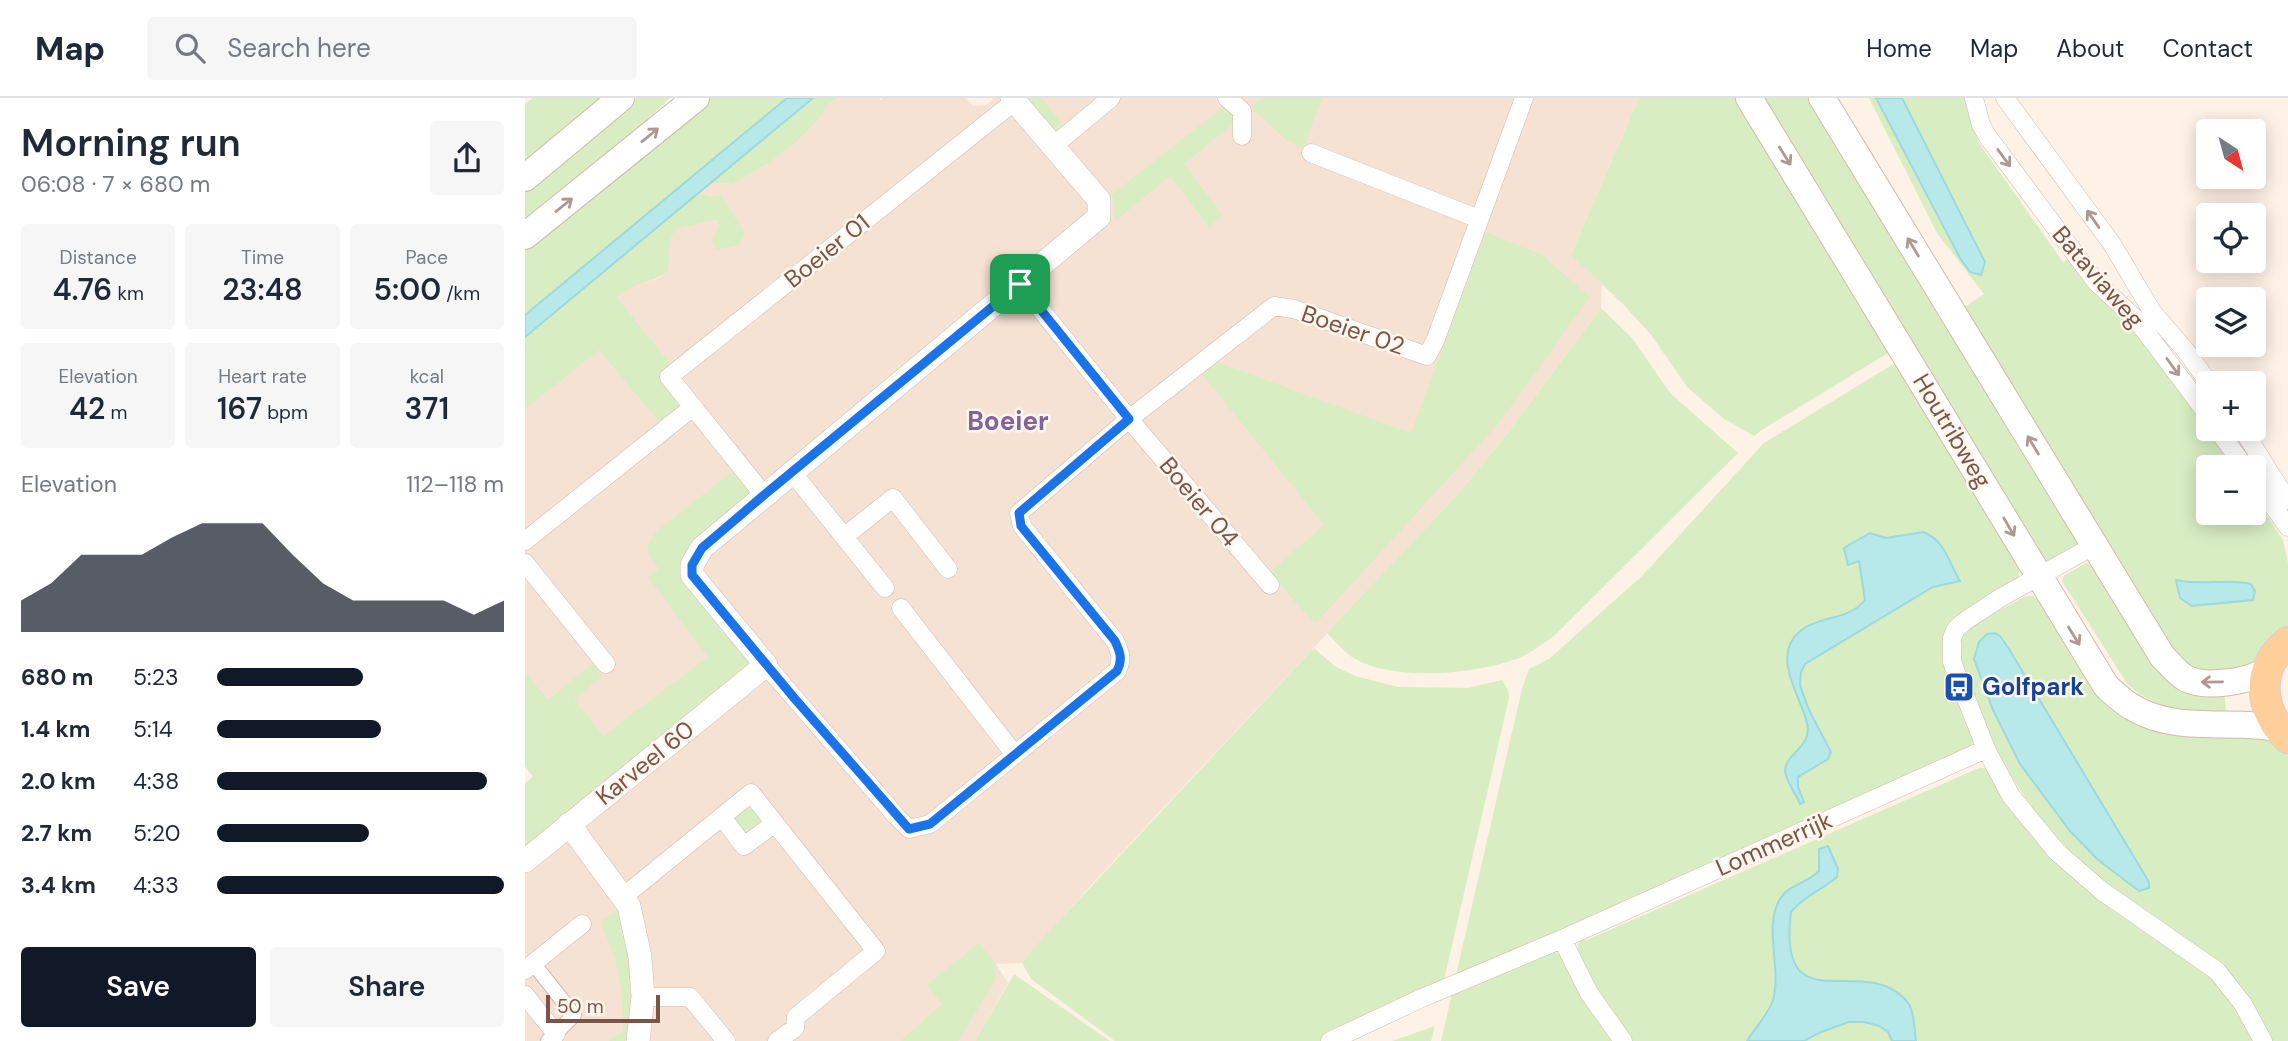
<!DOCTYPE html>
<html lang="en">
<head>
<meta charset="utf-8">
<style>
	:root { --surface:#fff; --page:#f6f6f7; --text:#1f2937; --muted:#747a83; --line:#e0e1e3; --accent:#111827 }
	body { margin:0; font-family:"DM Sans",sans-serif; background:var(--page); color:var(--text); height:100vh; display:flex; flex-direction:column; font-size:26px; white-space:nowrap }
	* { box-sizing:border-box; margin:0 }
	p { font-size:23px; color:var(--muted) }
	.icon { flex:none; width:38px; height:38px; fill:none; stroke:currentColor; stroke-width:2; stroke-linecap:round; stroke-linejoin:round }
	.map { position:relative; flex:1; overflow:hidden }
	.details { display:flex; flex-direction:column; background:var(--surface); width:525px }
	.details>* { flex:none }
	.needle { width:46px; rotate:144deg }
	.tools { position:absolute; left:1671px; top:21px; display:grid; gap:14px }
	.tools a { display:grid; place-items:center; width:70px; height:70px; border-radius:7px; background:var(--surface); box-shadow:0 4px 18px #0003; font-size:35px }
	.scale { position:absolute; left:21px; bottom:18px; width:114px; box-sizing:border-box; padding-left:7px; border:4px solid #795447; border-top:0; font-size:19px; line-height:24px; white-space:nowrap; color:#795447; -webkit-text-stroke:5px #fff6ed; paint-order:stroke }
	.pin { position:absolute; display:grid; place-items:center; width:60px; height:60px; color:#fff; margin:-30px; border-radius:14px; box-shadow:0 4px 10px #0006 }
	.round { display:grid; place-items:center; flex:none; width:74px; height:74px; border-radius:7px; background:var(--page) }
	.overview { display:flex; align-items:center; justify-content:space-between; height:119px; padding:0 21px }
	h1 { font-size:38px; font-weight:600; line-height:52px }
	.figures { display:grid; grid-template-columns:repeat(3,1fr); gap:10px; height:119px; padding:7px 21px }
	.figures div { display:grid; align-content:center; border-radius:7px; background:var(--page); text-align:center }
	.figures b { font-size:30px; font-weight:600 }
	.figures small { font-size:19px; font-weight:400 }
	.figures p { font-size:19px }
	.chart { height:196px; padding:14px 21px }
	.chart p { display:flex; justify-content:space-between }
	.chart svg { width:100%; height:126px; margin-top:7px; fill:var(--accent); opacity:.7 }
	.primary-button { display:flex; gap:14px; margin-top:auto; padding:14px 21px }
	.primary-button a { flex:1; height:80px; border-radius:7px; background:var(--accent); color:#fff; font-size:28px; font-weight:600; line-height:80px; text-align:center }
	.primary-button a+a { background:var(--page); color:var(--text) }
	ul { padding:0 21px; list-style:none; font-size:23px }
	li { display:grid; grid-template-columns:112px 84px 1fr; align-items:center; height:52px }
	li i { height:18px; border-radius:9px; background:var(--accent) }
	header { display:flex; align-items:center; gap:42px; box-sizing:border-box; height:98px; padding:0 35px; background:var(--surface); border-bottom:2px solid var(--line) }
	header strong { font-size:33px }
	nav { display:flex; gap:38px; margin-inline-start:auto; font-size:24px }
	.search { width:490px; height:63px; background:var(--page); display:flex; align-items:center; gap:18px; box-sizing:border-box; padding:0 24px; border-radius:7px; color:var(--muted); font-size:26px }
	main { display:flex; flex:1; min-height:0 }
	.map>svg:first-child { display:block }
	.residential { fill:#f6e2d2 }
	.green { fill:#d8edc2; fill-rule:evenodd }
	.water { fill:#b7e8ea; stroke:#9dd9dc; stroke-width:2 }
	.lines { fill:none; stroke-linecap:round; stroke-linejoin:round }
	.pedestrian-casing { stroke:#d3b9ac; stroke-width:16 }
	.minor-casing { stroke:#d3b9ac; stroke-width:19 }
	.tertiary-casing { stroke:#d3b9ac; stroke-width:24 }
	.secondary-casing { stroke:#d6b8a9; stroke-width:28 }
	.primary-casing { stroke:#d9cfcb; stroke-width:32 }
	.pedestrian { stroke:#fff; stroke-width:14 }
	.minor { stroke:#fff; stroke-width:18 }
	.tertiary { stroke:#fff; stroke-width:23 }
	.secondary { stroke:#fff; stroke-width:26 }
	.primary { stroke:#ffcf9b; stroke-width:30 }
	.oneway { stroke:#af9891 }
	.route-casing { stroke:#fff; stroke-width:14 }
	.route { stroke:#1a73e8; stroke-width:9 }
	.labels { text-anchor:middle; stroke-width:5; stroke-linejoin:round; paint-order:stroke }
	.street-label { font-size:24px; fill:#795447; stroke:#fff6ed }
	.transit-label { font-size:24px; font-weight:bold; fill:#164399; stroke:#fff6ed; text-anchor:start }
	.neighbourhood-label { font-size:26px; font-weight:bold; fill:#83639d; stroke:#fff6ed }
</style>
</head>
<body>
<header>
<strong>Map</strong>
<div class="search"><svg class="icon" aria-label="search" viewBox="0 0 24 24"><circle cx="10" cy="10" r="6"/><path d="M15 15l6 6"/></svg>Search here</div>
<nav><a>Home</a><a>Map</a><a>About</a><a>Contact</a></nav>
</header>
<main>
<section class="details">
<div class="overview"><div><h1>Morning run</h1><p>06:08 · 7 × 680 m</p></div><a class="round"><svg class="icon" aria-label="share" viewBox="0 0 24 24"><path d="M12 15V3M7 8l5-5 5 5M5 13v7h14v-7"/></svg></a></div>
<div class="figures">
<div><p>Distance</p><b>4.76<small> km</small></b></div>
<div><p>Time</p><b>23:48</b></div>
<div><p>Pace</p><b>5:00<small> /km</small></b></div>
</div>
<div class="figures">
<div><p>Elevation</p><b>42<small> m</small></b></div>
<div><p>Heart rate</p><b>167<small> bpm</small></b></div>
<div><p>kcal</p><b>371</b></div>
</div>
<div class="chart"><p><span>Elevation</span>112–118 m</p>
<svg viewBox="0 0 160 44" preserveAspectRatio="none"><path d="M0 44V33L10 27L20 17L30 17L40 17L50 11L60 6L70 6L80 6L90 17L100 27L110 33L120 33L130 33L140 33L150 38L160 33V44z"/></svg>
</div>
<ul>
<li><b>680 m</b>5:23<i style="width:51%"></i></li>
<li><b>1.4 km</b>5:14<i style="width:57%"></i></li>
<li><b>2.0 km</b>4:38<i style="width:94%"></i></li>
<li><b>2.7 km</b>5:20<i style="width:53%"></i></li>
<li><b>3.4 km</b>4:33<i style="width:100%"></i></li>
</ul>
<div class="primary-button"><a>Save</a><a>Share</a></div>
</section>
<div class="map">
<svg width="1763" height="943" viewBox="0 0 1763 943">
	<rect width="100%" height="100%" fill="#fef1e5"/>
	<path class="residential" d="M312 0H354L356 2 358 0H441L448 8 461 7 470 0H1114L1046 157 1077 186 1076 210 984 334 934 395 569 784 497 865 471 866 483 885 450 943H0V750L27 729 0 591V274L92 200 100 190 132 181 143 173 146 140 151 131 191 122 194 128 213 147 188 99 174 95 186 85 208 86 240 67 299 9Z"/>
	<path class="green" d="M8 0H85L0 69V6Z
		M111 0H145L80 61 0 128V92Z
		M182 0H262L0 217V151Z
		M288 0H312L299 9 298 16 271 44 240 67 208 86 186 85Z
		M502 0H517L538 27 532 32 521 25Z
		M737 0H797L778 50 762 43 726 9Z
		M1114 0H1214L1368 252 1235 333 1229 338 1198 320 1162 289 1127 238 1098 206 1046 157Z
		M1235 0H1286L1557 445 1520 465Z
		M1344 0H1440L1454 45 1538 164 1544 161 1619 242 1708 369H1684V415H1729V398L1758 442 1763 465V533L1725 571 1682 578 1656 566 1438 210 1459 196 1412 135Z
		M702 6 714 21 659 66 698 117 684 129 645 78 590 123 589 103 585 98Z
		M174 95 188 99 196 97 220 136 213 147 191 152 187 142 194 128 191 122 151 131 146 140 143 173C125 187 107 183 92 200L149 271 135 283 155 309 135 325 74 252 0 311V239Z
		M961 134 1017 157 1065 199 974 325 791 525 777 512 745 474 799 427 677 276 692 264 886 335Z
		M1076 210 1107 240 1145 295 1213 355 1030 537C1019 545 1006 555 994 560 951 576 872 584 830 561 820 555 811 544 802 535L934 395 984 334Z
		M1375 262 1495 470 1493 481 1428 526 1449 642 1443 652 1434 658 931 877 997 591 1004 571 1024 561 1118 477 1239 345ZM1398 434 1428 467 1434 483 1408 489 1280 566 1276 574 1275 587 1284 612 1286 670 1273 679 1275 706 1268 690 1274 652 1283 639V626L1265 578 1263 553 1272 536 1290 523 1317 518 1336 508 1341 502 1333 462 1323 467 1345 436 1360 440Z
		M208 373 226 397 161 456 235 567 0 750V685L8 679 0 668V574L23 602 67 566 77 579 49 601 78 638 183 559 123 479 134 471C121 453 118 451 132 433Z
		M1561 465 1570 469 1625 556 1699 590 1701 615C1665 615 1631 612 1603 587L1537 483 1539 478Z
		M1507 498 1521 503 1581 594 1721 632 1763 647V943H1743C1737 926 1732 909 1721 895 1706 876 1688 864 1669 850 1636 826 1600 804 1570 777 1522 734 1482 682 1458 623 1447 596 1435 571 1435 541L1450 525 1499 499ZM1475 538 1484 551 1624 784 1595 780 1572 761 1545 733 1495 666 1478 634Z
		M789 550 811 569 830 578 873 589 943 590 977 582 983 592 984 600 919 882 822 943H590L506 881 497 865 506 853Z
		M1454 670H1462L1497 725 1696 884 1731 943H1391C1389 930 1390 911 1380 902 1376 897 1367 893 1361 891 1306 868 1255 910 1265 814 1281 797 1296 793 1312 779L1313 771 1295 764C1294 781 1277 784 1263 791L1248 830 1250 888 1247 903 1222 943H1103L1080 910 1052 852 1055 841 1062 842Z
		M228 711 238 726 216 738 207 723 217 712Z
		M93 812 108 864 110 906 104 943H83L98 933C98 889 94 864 75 824Z
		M454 845 470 865 471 881 433 943H375L417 906 402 887Z
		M1028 853 1038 858 1088 943H916L927 896Z
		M489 876 585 943H450Z
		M1324 924C1341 924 1361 925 1367 943H1279L1296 934Z
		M910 928 906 943H867Z"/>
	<path class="water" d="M262 0H288L0 239V217Z
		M1351 0H1377L1460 164 1456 177 1445 174 1435 160Z
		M1398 434C1420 442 1424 465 1435 483L1408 489 1280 566 1276 574 1275 587 1284 612 1306 654 1303 661 1273 679V689L1279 704 1275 706C1271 696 1260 682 1260 672 1261 655 1288 649 1282 625 1276 599 1246 559 1274 534 1293 517 1324 523 1340 502L1334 463 1323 467 1319 450 1345 435 1361 440Z
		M1651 482C1677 488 1701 480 1726 486L1730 493 1728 502 1667 508 1655 500Z
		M1470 535 1475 538 1484 551 1624 784V790L1614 793 1572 761 1545 733 1495 666 1468 612 1449 561 1454 544 1462 536Z
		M1303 748 1313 771 1312 779C1297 792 1279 798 1266 814 1252 927 1335 855 1380 901 1390 911 1389 930 1391 943H1367L1363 934 1354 928 1339 924H1324L1296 934 1279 943H1222C1230 930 1243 916 1248 902 1257 872 1238 828 1255 801 1264 786 1283 785 1294 773V751Z"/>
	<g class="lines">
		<g class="pedestrian-casing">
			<path id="pedestrian" d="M8 865 49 917 23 943"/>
		</g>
		<g class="minor-casing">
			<path id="minor" d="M702 0 717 13V38
				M1449 0 1456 27 1463 39 1571 184 1611 221 1684 318
				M1480 0 1587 146 1628 215 1661 253 1684 285
				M528 48 586 0
				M786 55 954 121
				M495 186 604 321 745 487
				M1692 331 1720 369
				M1717 331C1733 354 1746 379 1763 402
				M267 374 360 490
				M1729 381 1763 429
				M239 397 144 279 490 3
				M320 438 368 400 423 471
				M0 443 168 309
				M1570 447 1475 500 1440 523 1431 531 1427 540V564L1461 651 1486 698 1532 754 1577 793 1692 873 1718 906 1738 943
				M0 465 81 566
				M376 510 490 657
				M241 567 372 719 384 731 405 726 592 573C598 561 595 554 590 543L497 428 494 415 604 321 749 208 769 211 902 258 910 243 999 0
				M197 719 219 748 250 725
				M99 798 226 695 351 853 271 919 270 930 252 943
				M1037 841 1461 651
				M0 872 57 826
				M0 897 31 936
				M118 899H165L201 943
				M805 943 897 900 1037 841 1064 895 1098 943"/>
		</g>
		<g class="tertiary-casing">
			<path id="tertiary" d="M44 726 104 808 115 859 118 899 113 943
				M0 763 241 567 167 477V467L177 450 574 119V102L487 0"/>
		</g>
		<g class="secondary-casing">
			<path id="secondary" d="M1224 0 1581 588C1590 596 1598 604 1607 609 1651 636 1705 621 1752 630
				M1297 0 1637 558C1645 566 1652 576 1662 581 1681 590 1726 584 1742 571
				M0 80 96 0
				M0 138 171 0"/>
		</g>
		<g class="primary-casing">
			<path id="primary" d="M1763 544C1730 569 1734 613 1763 640"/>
		</g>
		<use href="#pedestrian" class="pedestrian"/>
		<use href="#minor" class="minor"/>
		<use href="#tertiary" class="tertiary"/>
		<use href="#secondary" class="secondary"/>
		<use href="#primary" class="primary"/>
	</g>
	<defs><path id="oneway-shaft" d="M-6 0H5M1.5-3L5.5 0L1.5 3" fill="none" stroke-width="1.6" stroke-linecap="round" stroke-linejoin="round" transform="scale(1.75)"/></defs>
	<g class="oneway">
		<use href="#oneway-shaft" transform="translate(125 37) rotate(-39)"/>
		<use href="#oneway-shaft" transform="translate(1260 58) rotate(58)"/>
		<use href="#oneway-shaft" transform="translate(1479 60) rotate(54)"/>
		<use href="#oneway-shaft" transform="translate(39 107) rotate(-39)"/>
		<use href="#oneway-shaft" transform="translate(1568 121) rotate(-125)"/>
		<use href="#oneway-shaft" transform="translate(1388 149) rotate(-121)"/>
		<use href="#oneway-shaft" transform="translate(1648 269) rotate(54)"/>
		<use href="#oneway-shaft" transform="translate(1508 347) rotate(-121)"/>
		<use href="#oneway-shaft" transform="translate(1484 429) rotate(60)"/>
		<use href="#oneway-shaft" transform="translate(1549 538) rotate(58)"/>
		<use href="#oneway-shaft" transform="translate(1687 584) rotate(179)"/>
	</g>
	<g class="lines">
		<g class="route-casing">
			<path id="route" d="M495 186 604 321 494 415 496 428 590 543C595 554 598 561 592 573L405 726 384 731 270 601 167 477V467L177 450 239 397Z"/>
		</g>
		<use href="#route" class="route"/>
	</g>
	<defs>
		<g id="bus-square" transform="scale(1.575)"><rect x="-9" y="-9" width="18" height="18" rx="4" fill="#1a4fb4" stroke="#fff6ed"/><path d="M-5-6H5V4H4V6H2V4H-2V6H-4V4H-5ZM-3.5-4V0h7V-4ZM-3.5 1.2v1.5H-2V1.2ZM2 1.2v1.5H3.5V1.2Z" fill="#fff"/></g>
	</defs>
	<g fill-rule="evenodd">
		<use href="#bus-square" x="1434" y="589"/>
	</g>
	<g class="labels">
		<g class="street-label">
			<text transform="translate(302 153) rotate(-39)" y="8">Boeier 01</text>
			<text transform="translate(1573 179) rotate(49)" y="8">Bataviaweg</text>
			<text transform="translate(828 232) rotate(19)" y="8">Boeier 02</text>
			<text transform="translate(1427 333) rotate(59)" y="8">Houtribweg</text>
			<text transform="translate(674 404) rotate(50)" y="8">Boeier 04</text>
			<text transform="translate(120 665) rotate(-39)" y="8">Karveel 60</text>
			<text transform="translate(1249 746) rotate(-24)" y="8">Lommerrijk</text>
		</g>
		<g class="transit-label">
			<text x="1457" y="597">Golfpark</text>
		</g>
		<g class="neighbourhood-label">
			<text x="483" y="332">Boeier</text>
		</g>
	</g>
</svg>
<div class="tools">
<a><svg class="needle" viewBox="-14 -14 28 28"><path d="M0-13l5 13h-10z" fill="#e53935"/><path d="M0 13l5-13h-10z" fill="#747a83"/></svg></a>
<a><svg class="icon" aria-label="locate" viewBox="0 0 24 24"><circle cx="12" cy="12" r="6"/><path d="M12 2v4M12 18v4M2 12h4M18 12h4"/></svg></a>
<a><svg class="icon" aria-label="layers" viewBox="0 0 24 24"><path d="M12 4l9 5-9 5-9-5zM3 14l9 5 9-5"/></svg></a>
<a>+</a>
<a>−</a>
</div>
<div class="scale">50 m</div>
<div class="pin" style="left:495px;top:186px;background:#1e9e55"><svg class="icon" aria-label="arrive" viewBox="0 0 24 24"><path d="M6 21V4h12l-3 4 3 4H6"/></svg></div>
</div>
</main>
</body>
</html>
